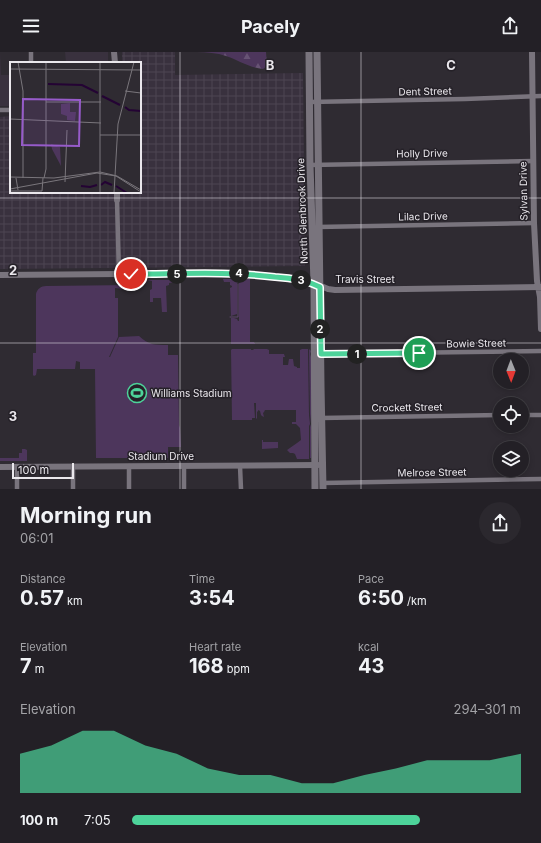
<!DOCTYPE html>
<html lang="en">
<head>
<meta charset="utf-8">
<style>
	:root { --surface:#232026; --page:#2b282e; --text:#f1f3f6; --muted:#a3a3a7; --line:#403e43; --accent:#4dd39a }
	body { margin:0; font-family:Inter,sans-serif; background:var(--page); color:var(--text); height:100vh; display:flex; flex-direction:column; font-size:15px; white-space:nowrap }
	* { box-sizing:border-box; margin:0 }
	p { font-size:13px; color:var(--muted) }
	.icon { flex:none; width:22px; height:22px; fill:none; stroke:currentColor; stroke-width:2; stroke-linecap:round; stroke-linejoin:round }
	.map { position:relative; height:437px; overflow:hidden }
	.sheet { display:flex; flex-direction:column; background:var(--surface); flex:1 }
	.sheet>* { flex:none }
	.needle { width:26px; rotate:179deg }
	.fabs { position:absolute; left:493px; top:301px; display:grid; gap:8px }
	.fabs a { display:grid; place-items:center; width:36px; height:36px; border-radius:50%; background:var(--surface); box-shadow:0 2px 6px #0003,0 0 0 1px var(--line); font-size:20px }
	.scale { position:absolute; left:12px; bottom:10px; width:62px; box-sizing:border-box; padding-left:4px; border:2px solid #eae7ec; border-top:0; font-size:11px; line-height:14px; white-space:nowrap; color:#eae7ec; -webkit-text-stroke:3px #252128; paint-order:stroke }
	.pin { position:absolute; display:grid; place-items:center; width:34px; height:34px; color:#fff; margin:-17px; border:2px solid #fff; border-radius:50%; box-shadow:0 1px 4px #0007 }
	.km { position:absolute; width:20px; height:20px; margin:-10px; border-radius:50%; background:#222; color:#fff; font-size:11px; line-height:20px; text-align:center }
	.round { display:grid; place-items:center; flex:none; width:42px; height:42px; border-radius:21px; background:var(--page) }
	.head { display:flex; align-items:center; justify-content:space-between; height:68px; padding:0 20px }
	h1 { font-size:22px; font-weight:700; line-height:30px }
	.stats { display:grid; grid-template-columns:repeat(3,1fr); gap:6px; height:68px; padding:4px 20px }
	.stats div { display:grid; align-content:center }
	.stats b { font-size:20px; font-weight:700 }
	.stats small { font-size:11px; font-weight:400 }
	.stats p { font-size:11px }
	.chart { height:112px; padding:8px 20px }
	.chart p { display:flex; justify-content:space-between }
	.chart svg { width:100%; height:72px; margin-top:4px; fill:var(--accent); opacity:.7 }
	ul { padding:0 20px; list-style:none; font-size:13px }
	li { display:grid; grid-template-columns:64px 48px 1fr; align-items:center; height:30px }
	li i { height:10px; border-radius:5px; background:var(--accent) }
	header { display:flex; justify-content:space-between; align-items:center; height:52px; padding:0 20px; background:var(--surface); font-size:18px; font-weight:700 }
	.map>svg:first-child { display:block }
	.built { fill:#39313e }
	.industrial { fill:url(#industrial-grid) }
	.grass { fill:#4d365c }
	.forest { fill:url(#forest-firs) }
	.lines { fill:none; stroke-linecap:round; stroke-linejoin:round }
	.stream { stroke:#5f476b; stroke-width:1 }
	.minor { stroke:#79747d; stroke-width:4.5 }
	.tertiary { stroke:#79747d; stroke-width:6 }
	.secondary { stroke:#79747d; stroke-width:7 }
	.route-casing { stroke:#fff; stroke-width:8 }
	.route { stroke:#4dd39a; stroke-width:5 }
	.grid { fill:none; stroke:#eae7ec; stroke-width:1; stroke-opacity:0.55 }
	.labels { text-anchor:middle; stroke-width:3; stroke-linejoin:round; paint-order:stroke }
	.street-label { font-size:10px; fill:#eae7ec; stroke:#252128 }
	.poi-label { font-size:10px; fill:#eae7ec; stroke:#252128; text-anchor:start }
	.inset-river { fill:none; stroke:#240334; stroke-width:2 }
	.inset-road { fill:none; stroke:#7a767c; stroke-width:1 }
	.view { fill:#975bca; fill-opacity:0.15; stroke:#975bca; stroke-width:2 }
	.inset-edge { fill:none; stroke:#eae7ec; stroke-width:2 }
	.grid-label { font-size:13px; text-anchor:middle; font-weight:bold; fill:#eae7ec; stroke:#252128; stroke-width:3; stroke-linejoin:round; paint-order:stroke }
</style>
</head>
<body>
<header><svg class="icon" aria-label="menu" viewBox="0 0 24 24"><path d="M4 6h16M4 12h16M4 18h16"/></svg>Pacely<svg class="icon" aria-label="share" viewBox="0 0 24 24"><path d="M12 15V3M7 8l5-5 5 5M5 13v7h14v-7"/></svg></header>
<div class="map">
<svg width="541" height="437" viewBox="0 0 541 437">
	<defs>
		<pattern id="industrial-grid" width="8" height="8" patternUnits="userSpaceOnUse"><rect width="8" height="8" fill="#39313e"/><path d="M0 4h8M4 0v8" fill="none" stroke="#4c4551"/></pattern>
		<pattern id="forest-firs" width="22" height="20" patternUnits="userSpaceOnUse"><rect width="22" height="20" fill="#4d365c"/><path d="M5 1l3.5 6h-7zM16 11l3.5 6h-7z" fill="#675374"/></pattern>
	</defs>
	<rect width="100%" height="100%" fill="#2f2b32"/>
	<path class="built" d="M0 0 1 23H11V54H0Z
		M65 0H108V11H66Z"/>
	<path class="industrial" d="M122 0H175V23L303 21 305 214 0 217V65L11 64V140H140V11H122Z"/>
	<path class="grass" d="M223 227H250V290H254L255 292 302 291 231 292V266H234L237 267 238 269H239V231H237V262L231 264 230 236 232 235V234L230 233V230H224Z
		M147 228H176L175 230 169 231V233L166 234 167 260H162L161 246H153V250H150V238L152 237V229Z
		M131 233V235H124L123 237 115 236V246H118V285L109 305H110L119 285 139 284C149 293 154 293 168 293V303H178L179 373 180 376 181 395H168V406H96L95 317H80V310L76 309 75 317H37L36 323 34 324 33 323V301H36V242C37 237 41 234 46 234Z
		M232 297H251V298H253L254 297H267L269 298V302H284L285 305H283V313H288L289 307H293L294 314 297 315V316H300V298L302 297H308L309 363 310 372 309 374V407H297L295 402 293 401H290L287 398 297 391 301 388 300 376 296 372H292V370H296V358H265L264 360 263 361 264 365 262 364 261 363 260 359 258 358V360L257 359V366L256 367V351H254L255 366H252V368H232L231 298Z
		M309 297 311 299 310 302 311 305V406H310V375L311 372 310 362Z
		M262 388H263V390H278V396L262 397Z
		M22 397H25L27 398V409H0V406H19V401H22Z"/>
	<path class="forest" d="M197 0H266L267 14 263 17C250 16 238 8 226 4 217 1 207 0 197 0Z"/>
	<g class="lines">
		<path class="stream" d="M230 265H238V232"/>
		<path class="minor" d="M31 0V11
			M309 50 465 47 541 44
			M0 58H11
			M310 113 533 109
			M117 148 119 222
			M317 175 534 171
			M318 302 541 299
			M522 363H541
			M321 366 500 363
			M129 414V437
			M184 414V437
			M240 414 241 437
			M17 415V437
			M73 415V437
			M323 431 541 427"/>
		<path class="tertiary" d="M114 0 115 11
			M532 0 534 171 537 229 540 245 541 277
			M117 140V148
			M0 223 243 221 302 228 314 231 328 237 335 238 541 235
			M0 415 318 413"/>
		<path class="secondary" d="M309 0 310 113 314 231 315 437
			M317 0 321 334 323 437"/>
	</g>
	<g class="lines">
		<g class="route-casing">
			<path id="route" d="M131 222C179 222 228 219 275 225 291 226 306 228 320 235L321 302 419 301"/>
		</g>
		<use href="#route" class="route"/>
	</g>
	<path class="grid" d="M180 0V437M361 0V437M0 146H541M0 291H541"/>
	<defs>
		<g id="stadium-ring" transform="scale(1)"><circle r="9.5" fill="#252128" stroke="#4dd39a" stroke-width="1.5"/><path d="M0-5a6.5 5 0 1 0 0 10a6.5 5 0 1 0 0-10ZM-3.5-1.8h7v3.6h-7Z" fill="#4dd39a"/></g>
	</defs>
	<g fill-rule="evenodd">
		<use href="#stadium-ring" x="137" y="341"/>
	</g>
	<g class="labels">
		<g class="street-label">
			<text transform="translate(425 39) rotate(-1)" y="4">Dent Street</text>
			<text transform="translate(422 101) rotate(-1)" y="4">Holly Drive</text>
			<text transform="translate(523 139) rotate(-91)" y="4">Sylvan Drive</text>
			<text transform="translate(302 159) rotate(-92)" y="4">North Glenbrook Drive</text>
			<text transform="translate(423 164) rotate(-1)" y="4">Lilac Drive</text>
			<text x="365" y="231">Travis Street</text>
			<text transform="translate(476 291) rotate(-1)" y="4">Bowie Street</text>
			<text transform="translate(407 355) rotate(-1)" y="4">Crockett Street</text>
			<text x="161" y="408">Stadium Drive</text>
			<text transform="translate(432 420) rotate(-1)" y="4">Melrose Street</text>
		</g>
		<g class="poi-label">
			<text x="151" y="345">Williams Stadium</text>
		</g>
	</g>
	<g transform="translate(10 10)">
		<rect width="131" height="131" fill="#2f2b32"/>
		<path d="M60 41V50H66L65 59 57 58V54L51 52V42Z" fill="#4d365c"/>
		<path d="M41 82 50 85 51 104 42 87Z" fill="#4d365c"/>
		<path class="inset-river" d="M38 22 72 23 88 31M92 34 110 43M115 45 119 48 131 49M91 123 95 120 102 123M71 124 80 125 87 123M106 124 117 131"/>
		<path class="inset-road" d="M8 0 13 29V116M0 7 131 8M115 29 131 31M36 40H91M0 57 91 61M90 73H131M90 110 107 114 131 128M0 115 44 116 90 110M6 116 8 128M34 116 36 107V0M55 120 57 68M0 127 87 111 106 114 131 130M0 129H32M32 129 33 116M90 131V0M104 131 108 62 124 0"/>
		<path class="view" d="M13 37 70 38 69 84 12 83Z"/>
		<rect width="131" height="131" class="inset-edge"/>
	</g>
	<g class="grid-label">
		<text x="270" y="18">B</text>
		<text x="451" y="18">C</text>
		<text x="13" y="223">2</text>
		<text x="13" y="369">3</text>
	</g>
</svg>
<div class="fabs">
<a><svg class="needle" viewBox="-14 -14 28 28"><path d="M0-13l5 13h-10z" fill="#e53935"/><path d="M0 13l5-13h-10z" fill="#a3a3a7"/></svg></a>
<a><svg class="icon" aria-label="locate" viewBox="0 0 24 24"><circle cx="12" cy="12" r="6"/><path d="M12 2v4M12 18v4M2 12h4M18 12h4"/></svg></a>
<a><svg class="icon" aria-label="layers" viewBox="0 0 24 24"><path d="M12 4l9 5-9 5-9-5zM3 14l9 5 9-5"/></svg></a>
</div>
<div class="scale">100 m</div>
<div class="pin" style="left:419px;top:301px;background:#1e9e55"><svg class="icon" aria-label="arrive" viewBox="0 0 24 24"><path d="M6 21V4h12l-3 4 3 4H6"/></svg></div>
<div class="pin" style="left:131px;top:222px;background:#d93025"><svg class="icon" aria-label="check" viewBox="0 0 24 24"><path d="M5 12l5 5 9-10"/></svg></div>
<b class="km" style="left:357px;top:302px">1</b>
<b class="km" style="left:320px;top:277px">2</b>
<b class="km" style="left:301px;top:228px">3</b>
<b class="km" style="left:239px;top:221px">4</b>
<b class="km" style="left:177px;top:222px">5</b>
</div>
<section class="sheet">
<div class="head"><div><h1>Morning run</h1><p>06:01</p></div><a class="round"><svg class="icon" aria-label="share" viewBox="0 0 24 24"><path d="M12 15V3M7 8l5-5 5 5M5 13v7h14v-7"/></svg></a></div>
<div class="stats">
<div><p>Distance</p><b>0.57<small> km</small></b></div>
<div><p>Time</p><b>3:54</b></div>
<div><p>Pace</p><b>6:50<small> /km</small></b></div>
</div>
<div class="stats">
<div><p>Elevation</p><b>7<small> m</small></b></div>
<div><p>Heart rate</p><b>168<small> bpm</small></b></div>
<div><p>kcal</p><b>43</b></div>
</div>
<div class="chart"><p><span>Elevation</span>294–301 m</p>
<svg viewBox="0 0 160 44" preserveAspectRatio="none"><path d="M0 44V20L10 15L20 6L30 6L40 15L50 20L60 29L70 33L80 33L90 38L100 38L110 33L120 29L130 24L140 24L150 24L160 20V44z"/></svg>
</div>
<ul>
<li><b>100 m</b>7:05<i style="width:74%"></i></li>
</ul>
</section>
</body>
</html>
